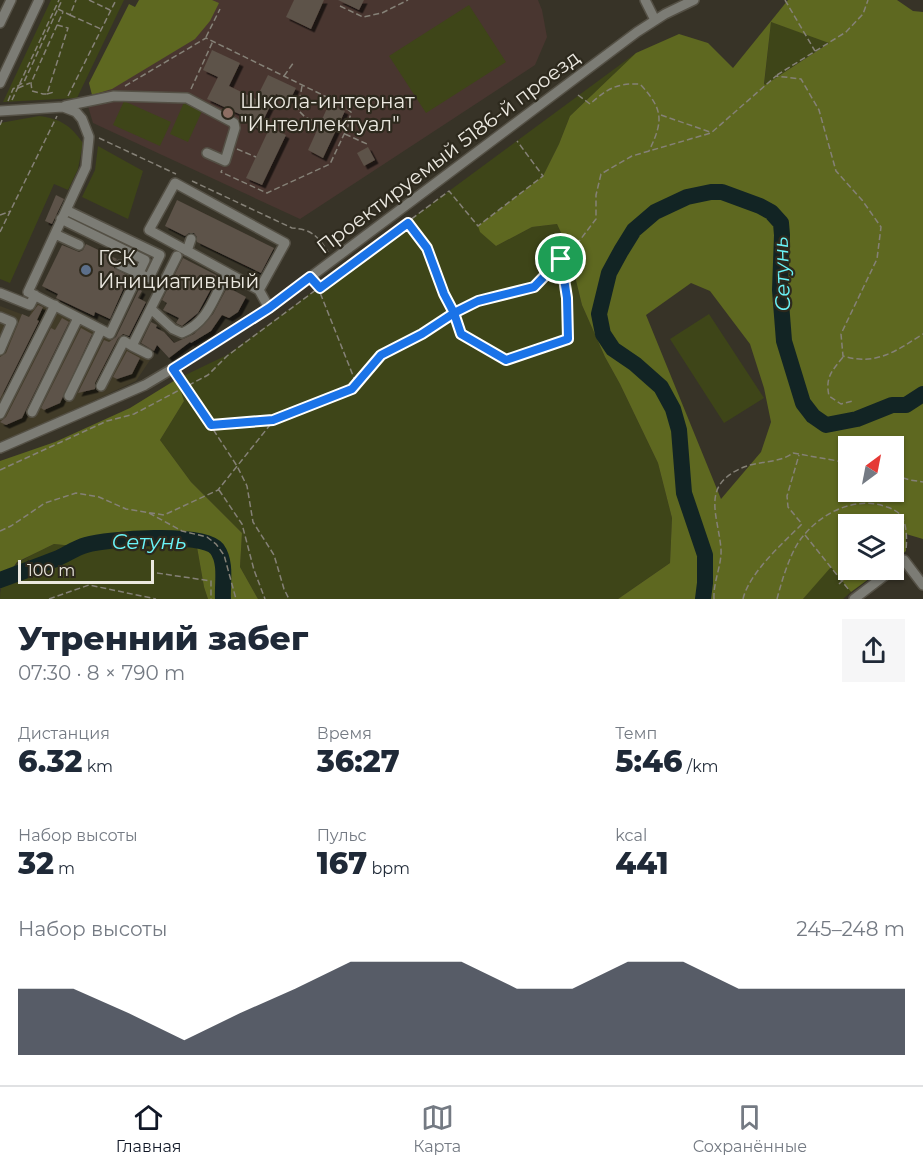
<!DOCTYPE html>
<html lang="ru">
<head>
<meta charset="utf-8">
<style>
	:root { --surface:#fff; --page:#f6f6f7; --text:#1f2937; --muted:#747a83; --line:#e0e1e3; --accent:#111827 }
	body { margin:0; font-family:Montserrat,sans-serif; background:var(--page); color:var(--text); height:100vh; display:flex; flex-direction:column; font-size:22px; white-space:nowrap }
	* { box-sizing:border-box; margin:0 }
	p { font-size:20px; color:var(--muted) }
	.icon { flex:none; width:33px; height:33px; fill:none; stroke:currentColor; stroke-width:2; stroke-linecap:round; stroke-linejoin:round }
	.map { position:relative; height:599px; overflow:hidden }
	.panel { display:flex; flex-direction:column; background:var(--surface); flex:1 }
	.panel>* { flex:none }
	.needle { width:39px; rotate:32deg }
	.tools { position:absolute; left:838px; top:436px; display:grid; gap:12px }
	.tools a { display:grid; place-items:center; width:66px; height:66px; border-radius:0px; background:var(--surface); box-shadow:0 2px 4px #0004; font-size:30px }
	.scale { position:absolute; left:18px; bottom:15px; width:136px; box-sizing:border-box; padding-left:6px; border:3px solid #ebe8e0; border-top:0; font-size:16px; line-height:21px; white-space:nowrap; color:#ebe8e0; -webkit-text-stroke:4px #2d291d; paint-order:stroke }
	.pin { position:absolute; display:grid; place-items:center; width:51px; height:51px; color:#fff; margin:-26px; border:3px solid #fff; border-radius:50%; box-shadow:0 2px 6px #0007 }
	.round { display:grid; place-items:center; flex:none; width:63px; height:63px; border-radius:0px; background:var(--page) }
	.summary { display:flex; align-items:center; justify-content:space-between; height:102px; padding:0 18px }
	h1 { font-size:33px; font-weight:800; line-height:45px }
	.metrics { display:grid; grid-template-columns:repeat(3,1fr); gap:9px; height:102px; padding:6px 18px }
	.metrics div { display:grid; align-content:center }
	.metrics b { font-size:30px; font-weight:800 }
	.metrics small { font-size:16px; font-weight:400 }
	.metrics p { font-size:16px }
	.chart { height:168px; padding:12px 18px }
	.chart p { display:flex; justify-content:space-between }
	.chart svg { width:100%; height:108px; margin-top:6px; fill:var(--accent); opacity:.7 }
	.dock { display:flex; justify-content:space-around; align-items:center; height:84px; border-top:2px solid var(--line); background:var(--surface); font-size:16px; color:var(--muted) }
	.dock a { display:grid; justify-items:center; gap:3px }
	.dock .on { color:var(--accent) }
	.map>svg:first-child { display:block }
	.built { fill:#413b28 }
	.education { fill:#493630 }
	.green { fill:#3e4518 }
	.forest { fill:#5e6820; fill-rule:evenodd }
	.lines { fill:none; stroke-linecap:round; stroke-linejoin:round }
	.river { stroke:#122424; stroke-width:16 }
	.building { fill:#5d5248; filter:url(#shadow) }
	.minor-casing { stroke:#545045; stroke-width:12 }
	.path { stroke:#858177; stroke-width:1.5; stroke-dasharray:6 3; stroke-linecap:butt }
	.minor { stroke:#7c7c75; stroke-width:9 }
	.route-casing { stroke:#fff; stroke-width:12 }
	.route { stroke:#1a73e8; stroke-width:8 }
	.education-dot { fill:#8d6e63; stroke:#2d291d; stroke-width:2 }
	.service-dot { fill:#5c6f8a; stroke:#2d291d; stroke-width:2 }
	.labels { text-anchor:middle; stroke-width:4.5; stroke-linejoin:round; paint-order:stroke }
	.poi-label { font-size:20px; fill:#ebe8e0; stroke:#2d291d; text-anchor:start }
	.street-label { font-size:20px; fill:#ebe8e0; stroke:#2d291d }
	.water-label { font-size:21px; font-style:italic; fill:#6af5f9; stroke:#2d291d }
</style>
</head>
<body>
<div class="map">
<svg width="923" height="599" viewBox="0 0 923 599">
	<defs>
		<filter id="shadow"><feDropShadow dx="3.5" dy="3.5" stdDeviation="0" flood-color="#0009"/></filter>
	</defs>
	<rect width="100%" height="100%" fill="#373327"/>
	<path class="built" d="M36 299 150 360 136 381 0 444V306L29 317Z"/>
	<path class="education" d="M149 0H538L542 10 547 37 535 65 300 219 93 123 87 103Z"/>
	<path class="green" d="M51 0H124L77 98 3 102Z
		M469 5 506 62 426 113 389 56Z
		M771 22 829 42 764 86Z
		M636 53 570 116 559 144 543 176 478 226 496 246 532 227 557 224 568 248 582 305 605 357 620 384 658 463 672 518 670 563 618 599H258L240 567 242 533 191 482 160 440 184 401 177 379 227 355Z
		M185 100 203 109 188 142 170 134Z
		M124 101 171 122 160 146 113 125Z
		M39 116C61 119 70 125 83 143L78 169 68 190 54 184 10 283 0 279V123Z
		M98 146 143 171 128 219 82 197 95 170Z
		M709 314 764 398 724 423 670 339Z
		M54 544 103 549 159 544 197 547 204 587 208 599H0C0 566 28 557 54 544Z
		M831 566 851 592 843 599H803Z"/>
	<path class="forest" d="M139 0H212L219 3 210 21 195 39 112 89 92 95 89 83 129 4 135 7Z
		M788 0H897L913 11 923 12V539L906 534V551L894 561V525H849V570H881L851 592 831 567 803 599H618L670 563 672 518 658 463 620 384 605 357 582 305 568 248 557 224 532 227 496 246 480 232 478 226 543 176 559 144 570 116 636 53 679 34 708 43 733 68ZM771 22 829 43 765 85 764 84ZM691 283 710 291 750 344 764 388 771 422 761 452 721 499 646 315ZM849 447H894V492H849Z
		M177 379 184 401 160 440 191 482 242 533 240 567 258 599H208L204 587 197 547 159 544 103 549 54 544 17 562 0 586V461L55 442 130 408Z"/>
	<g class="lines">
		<path class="river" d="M0 580C19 573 38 566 56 559 66 555 75 548 86 545 107 539 203 531 217 549 227 563 222 584 223 599
			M703 599 705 583V555L684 493 679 430 673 409 661 387 635 364 613 349 603 334 599 314 609 273 621 251 634 230 655 212 687 197 711 192H722L760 206 771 212 781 223 782 235 780 290 784 341 803 403 813 416 826 425 857 419 892 405H906L923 394"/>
	</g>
	<path class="building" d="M294 0H324L311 29 286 17Z
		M338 0H364L359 10Z
		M212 50 240 63 229 86 256 99 268 75 296 88 290 100 276 94 259 129 248 123 250 119 207 99 218 77 203 70Z
		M329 104 345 111 323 158 308 150Z
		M270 127 286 135 262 185 246 178Z
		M368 147 375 160 364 166 357 153Z
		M56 195 64 199 52 224 45 221Z
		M177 200 274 248 261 273 197 242V237L194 233H189L185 236 165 226Z
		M86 244 117 259 114 263V268L129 276 110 319 95 312 94 316 56 298 58 294 42 286 62 245 79 252 83 250Z
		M183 258 218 276 198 313 182 326 176 323 179 318 163 310 167 303 162 300Z
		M230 282 234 284 231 289 246 297 238 312 229 318 222 315 211 331 191 343 190 342 169 358 157 345 154 351 141 343 151 322 157 325 156 328 164 332 174 343 194 334 213 314Z
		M139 289 142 291 138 298 146 302 129 336 123 334 118 338 95 383V389L78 393 104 340 109 342 116 337Z
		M38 305 43 307 37 320 39 321 0 399V357L6 353 22 314 29 317Z
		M62 318 69 322 22 418 6 425 0 422 6 417 51 328 55 330Z
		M81 328 92 334 60 403 44 410 41 408Z
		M127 351 140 358 132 374 117 379 113 377Z"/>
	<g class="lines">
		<g class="minor-casing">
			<path id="minor" d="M645 0 655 20
				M0 23 11 0
				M0 83 39 0
				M65 106 114 96 187 98 234 123 235 128 225 161 207 153
				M0 111 63 107 76 112 82 119 89 137 86 167 28 292 110 334 145 260 61 219
				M66 210 160 255 149 278 120 265
				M55 234 79 245
				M187 251 191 239
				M259 290 149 230 175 183 285 243 259 290 269 308
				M0 293 30 305 35 295
				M151 309 173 329 182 333C207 322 212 302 224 279
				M0 317 12 322 0 350
				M132 346 148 354
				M101 386 124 341 132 346 177 256
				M69 396 101 330
				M32 412 78 318
				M0 414 55 305
				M0 448 145 385 199 353 269 308 637 32 665 14 694 0
				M894 568 904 560 923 585
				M854 599 892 570"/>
		</g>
		<path class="path" d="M89 0 110 10
			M785 0 815 51
			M340 6 363 17 382 13 408 0
			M58 9 70 15 76 0
			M70 15 101 29
			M57 25 68 28 47 94H43L32 91 31 83 63 12
			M206 37 220 9
			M777 75 846 32 863 14 868 0
			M284 76 294 62
			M125 86 206 38 341 104 351 112 348 126 330 164 267 193 221 172 222 170
			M302 86 298 110 305 117 320 124
			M18 88 30 83
			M191 89 213 41
			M47 94 54 92
			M578 95 590 104C607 89 616 83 640 84 663 109 664 120 649 151
			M68 96 116 0
			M12 100 59 0
			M8 101 13 89 24 82 62 0
			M661 115 710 132
			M0 125 2 120
			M345 134 367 144
			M99 138 176 174
			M237 149 256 157
			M192 181 292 228C311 229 318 236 328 252
			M0 215 11 211
			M408 223 427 248 444 294 454 313 461 334 506 360 568 339 567 298 562 259 580 240 596 219V195L601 174 632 156 711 133 776 76 801 79 819 110 836 171 862 200 881 227 877 259 841 334 843 356C876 366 896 351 923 334
			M0 232 57 116
			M317 285 356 383
			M843 357C832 371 825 377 829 396L841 404 853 401
			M179 377 237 466 247 486 253 522 274 555 284 589 289 599
			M211 425 274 420 352 389 380 355 478 301 534 287 561 260
			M0 470 107 421 134 414 208 375 227 356 449 191 478 226 543 176 517 141
			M894 475 910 480 923 482
			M219 490 242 524 254 570 265 599
			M149 513 182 531 207 537 216 544 224 555 236 599
			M0 531 11 526 45 503 76 493 99 497 126 509 164 515 218 490 274 420
			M805 535 849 590
			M157 573 211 581V599
			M839 584 848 575
			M49 599 89 585 156 599
			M714 599C713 582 722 565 721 549 718 514 700 485 744 467 759 461 780 463 793 453L849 463
			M743 599C749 573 783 543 802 524L788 507 787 496 799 455
			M777 599C782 580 791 549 804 535 824 511 857 496 887 507 893 509 899 512 902 517 907 526 907 540 906 550"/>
		<use href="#minor" class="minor"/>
	</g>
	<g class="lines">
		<g class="route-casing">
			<path id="route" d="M561 259 534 287 478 301 454 313 444 294 427 248 408 223 320 288 310 277 269 308 173 369 211 425 273 420 352 389 381 355 422 334 454 313 461 334 506 360 568 339 567 298 561 259"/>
		</g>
		<use href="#route" class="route"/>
	</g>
	<circle class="education-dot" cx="228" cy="113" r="6"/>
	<circle class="service-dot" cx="86" cy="270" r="6"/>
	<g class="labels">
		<g class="poi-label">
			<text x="240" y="108">Школа-интернат<tspan x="240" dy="23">"Интеллектуал"</tspan></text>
			<text x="98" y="265">ГСК<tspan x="98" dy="23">Инициативный</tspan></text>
		</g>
		<g class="street-label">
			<text transform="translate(448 152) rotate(-37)" y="7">Проектируемый 5186-й проезд</text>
		</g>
		<g class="water-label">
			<text transform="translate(782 274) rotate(-92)" y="7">Сетунь</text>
			<text x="149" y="549">Сетунь</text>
		</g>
	</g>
</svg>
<div class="tools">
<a><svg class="needle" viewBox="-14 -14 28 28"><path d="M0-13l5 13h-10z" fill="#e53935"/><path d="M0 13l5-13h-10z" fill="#747a83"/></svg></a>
<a><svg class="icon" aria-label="layers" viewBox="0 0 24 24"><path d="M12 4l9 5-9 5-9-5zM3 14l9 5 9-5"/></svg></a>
</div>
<div class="scale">100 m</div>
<div class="pin" style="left:561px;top:259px;background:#1e9e55"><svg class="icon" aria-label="arrive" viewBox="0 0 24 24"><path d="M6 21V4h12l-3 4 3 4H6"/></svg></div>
</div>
<section class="panel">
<div class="summary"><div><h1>Утренний забег</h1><p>07:30 · 8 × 790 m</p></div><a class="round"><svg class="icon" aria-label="share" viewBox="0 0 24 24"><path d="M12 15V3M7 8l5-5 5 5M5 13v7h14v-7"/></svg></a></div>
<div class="metrics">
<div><p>Дистанция</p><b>6.32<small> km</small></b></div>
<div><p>Время</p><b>36:27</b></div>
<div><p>Темп</p><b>5:46<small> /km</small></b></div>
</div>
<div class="metrics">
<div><p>Набор высоты</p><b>32<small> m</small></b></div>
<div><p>Пульс</p><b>167<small> bpm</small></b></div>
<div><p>kcal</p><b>441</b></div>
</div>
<div class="chart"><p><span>Набор высоты</span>245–248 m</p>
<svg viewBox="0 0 160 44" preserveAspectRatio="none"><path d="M0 44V17L10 17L20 27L30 38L40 27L50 17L60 6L70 6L80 6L90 17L100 17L110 6L120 6L130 17L140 17L150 17L160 17V44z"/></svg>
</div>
</section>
<nav class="dock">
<a class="on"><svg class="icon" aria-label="home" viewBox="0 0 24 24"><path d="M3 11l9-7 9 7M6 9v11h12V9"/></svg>Главная</a>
<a><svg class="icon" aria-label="map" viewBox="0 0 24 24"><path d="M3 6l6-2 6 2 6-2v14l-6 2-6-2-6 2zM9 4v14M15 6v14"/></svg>Карта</a>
<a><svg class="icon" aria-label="saved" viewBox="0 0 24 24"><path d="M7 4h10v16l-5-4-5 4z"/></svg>Сохранённые</a>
</nav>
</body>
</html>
